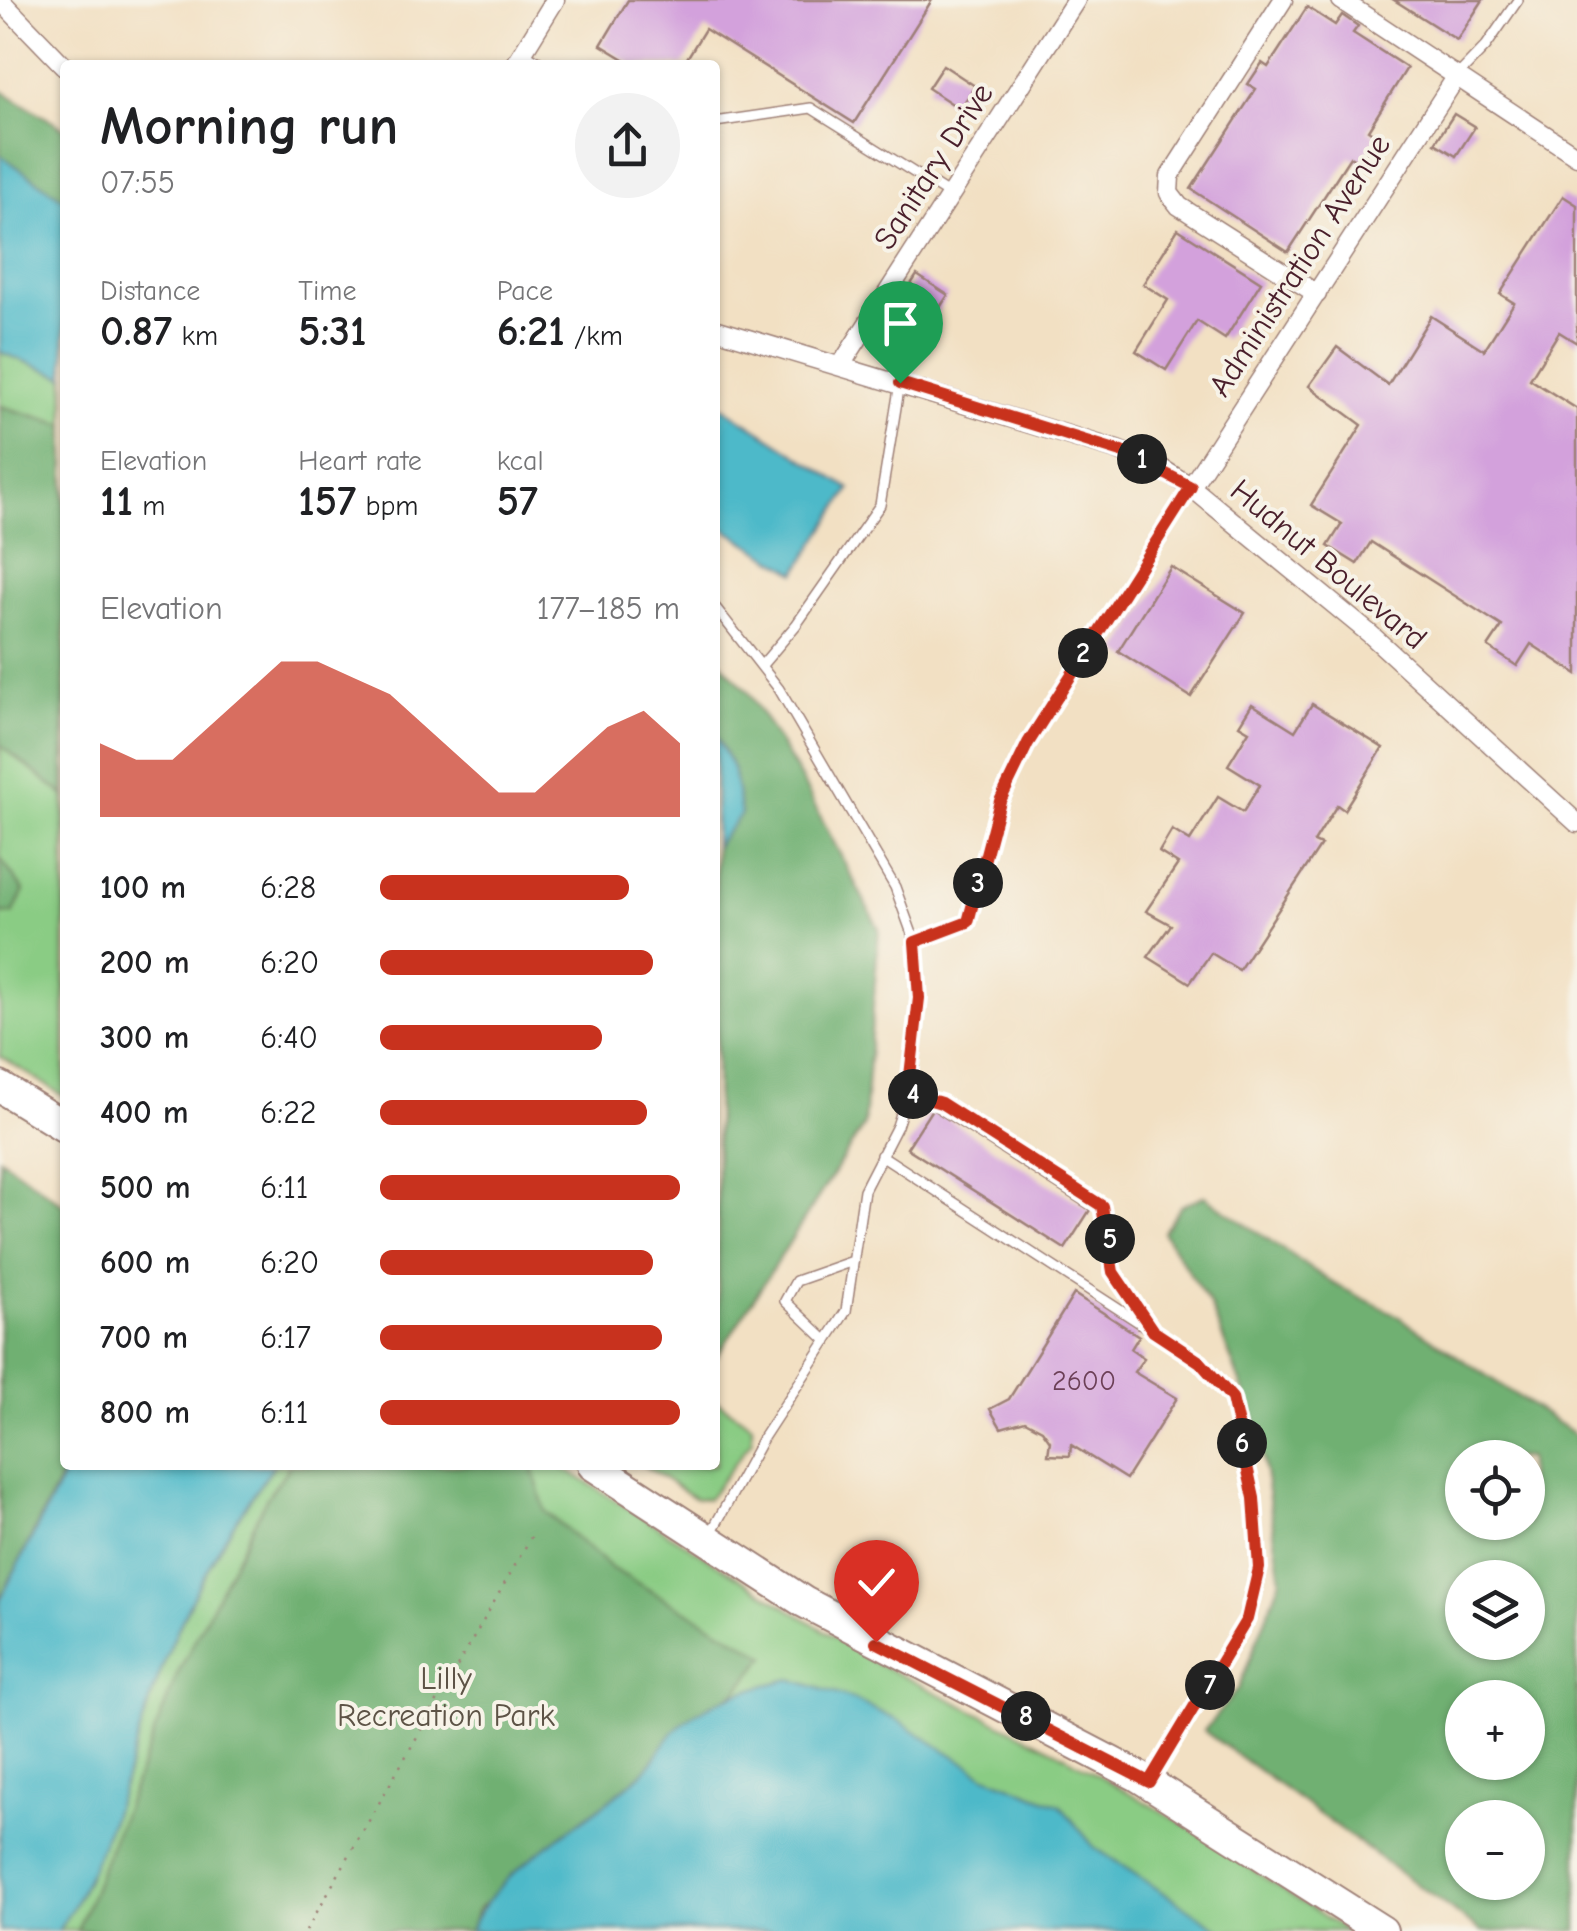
<!DOCTYPE html>
<html lang="en">
<head>
<meta charset="utf-8">
<style>
	:root { --surface:#fff; --page:#f2f2f2; --text:#202124; --muted:#757577; --accent:#c8321e }
	body { margin:0; font-family:"Comic Neue",sans-serif; background:var(--page); color:var(--text); height:100vh; display:flex; flex-direction:column; font-size:38px; white-space:nowrap }
	* { box-sizing:border-box; margin:0 }
	p { font-size:32px; color:var(--muted) }
	.icon { flex:none; width:55px; height:55px; fill:none; stroke:currentColor; stroke-width:2; stroke-linecap:round; stroke-linejoin:round }
	.map { position:relative; flex:1; overflow:hidden }
	.panel { position:absolute; left:60px; top:60px; width:660px; height:1410px; display:flex; flex-direction:column; background:var(--surface); border-radius:10px; box-shadow:0 2px 8px #0004 }
	.panel>* { flex:none }
	.buttons { position:absolute; left:1445px; top:1440px; display:grid; gap:20px }
	.buttons a { display:grid; place-items:center; width:100px; height:100px; border-radius:50%; background:var(--surface); box-shadow:0 2px 8px #0004; font-size:50px }
	.pin { position:absolute; display:grid; place-items:center; width:85px; height:85px; color:#fff; margin:-102px -42px; border-radius:50% 50% 50% 0; rotate:-45deg; box-shadow:0 0 10px #0007 }
	.pin .icon { rotate:45deg }
	.km { position:absolute; width:50px; height:50px; margin:-25px; border-radius:50%; background:#222; color:#fff; font-size:28px; line-height:50px; text-align:center }
	.round { display:grid; place-items:center; flex:none; width:105px; height:105px; border-radius:52px; background:var(--page) }
	.headline { display:flex; align-items:center; justify-content:space-between; height:170px; padding:0 40px }
	h1 { font-size:55px; font-weight:700; line-height:75px }
	.metrics { display:grid; grid-template-columns:repeat(3,1fr); gap:15px; height:170px; padding:10px 40px }
	.metrics div { display:grid; align-content:center }
	.metrics b { font-size:42px; font-weight:700 }
	.metrics small { font-size:28px; font-weight:400 }
	.metrics p { font-size:28px }
	.chart { height:280px; padding:20px 40px }
	.chart p { display:flex; justify-content:space-between }
	.chart svg { width:100%; height:180px; margin-top:10px; fill:var(--accent); opacity:.7 }
	ul { padding:0 40px; list-style:none; font-size:32px }
	li { display:grid; grid-template-columns:160px 120px 1fr; align-items:center; height:75px }
	li i { height:25px; border-radius:12px; background:var(--accent) }
	.map>svg:first-child { display:block }
	.green { fill:#8acc84; stroke:#6a7658; stroke-width:2.5 }
	.forest { fill:#6fb072; stroke:#5c684e; stroke-width:2.5; fill-rule:evenodd }
	.water { fill:#4db9c9; stroke:#4c6c7a; stroke-width:2.5 }
	.building { fill:#d3a1dc }
	.lines { fill:none; stroke-linecap:round; stroke-linejoin:round }
	.lane-casing { stroke:#9e8077; stroke-width:12 }
	.street-casing { stroke:#9e8077; stroke-width:21 }
	.primary-casing { stroke:#9e8077; stroke-width:34 }
	.path { stroke:#9e8077; stroke-width:2.5; stroke-dasharray:2.5 8; stroke-linecap:butt }
	.lane { stroke:#fff; stroke-width:9 }
	.street { stroke:#fff; stroke-width:18 }
	.primary { stroke:#fff; stroke-width:30 }
	.route-casing { stroke:#fff; stroke-width:20 }
	.route { stroke:#c8321e; stroke-width:12 }
	.labels { text-anchor:middle; stroke-width:8; stroke-linejoin:round; paint-order:stroke }
	.number-label { font-size:28px; fill:#6c4057 }
	.street-label { font-size:32px; fill:#4a1f2b; stroke:#f7f3e8 }
	.park-label { font-size:32px; fill:#5d5346; stroke:#f7f3e8 }
</style>
</head>
<body>
<div class="map">
<svg width="1577" height="1931" viewBox="0 0 1577 1931">
	<rect width="100%" height="100%" fill="#f7f3e8"/>
	<filter id="ink" filterUnits="userSpaceOnUse"><feTurbulence type="fractalNoise" baseFrequency=".01" numOctaves="2"/><feDisplacementMap in="SourceGraphic" scale="20" xChannelSelector="R" yChannelSelector="G"/><feConvolveMatrix kernelMatrix="1 2 1 2 8 2 1 2 1" color-interpolation-filters="sRGB"/></filter>
	<filter id="wash" filterUnits="userSpaceOnUse"><feTurbulence type="fractalNoise" baseFrequency=".0048" numOctaves="4" result="noise"/><feDisplacementMap in="SourceGraphic" scale="40" xChannelSelector="R" yChannelSelector="G"/><feGaussianBlur stdDeviation="2.25" result="paint"/><feColorMatrix in="noise" values="0 0 0 0 0 0 0 0 0 0 0 0 0 0 0 0 0 1.4 0 .05"/><feComposite in="paint" operator="in"/></filter>
	<g filter="url(#wash)">
		<rect width="100%" height="100%" fill="#f2e0c3"/>
		<path class="green" d="M0 352 65 377V425L0 406Z
			M0 745 65 796V1097L0 1056Z
			M715 1400 752 1425V1440L708 1499 694 1498 644 1465H715Z
			M274 1465H559L876 1663 1060 1753 1184 1824 1345 1931H58C107 1856 127 1765 157 1681 184 1605 226 1530 274 1465Z"/>
		<path class="forest" d="M0 90 65 129V200L0 155Z
			M0 406 65 425V796L0 745Z
			M715 656 749 693 800 777 879 929 864 1125 718 1355 715 847 741 814 733 768 715 734Z
			M0 858 24 891 13 914 0 913Z
			M0 1158 65 1206 67 1465 0 1600Z
			M1204 1196 1334 1284 1393 1313 1577 1436V1931H1481L1204 1731 1239 1687 1281 1579 1259 1431 1210 1305 1163 1232 1181 1206ZM1462 1458H1528V1522H1462ZM1462 1578H1528V1642H1462ZM1462 1698H1528V1762H1462ZM1462 1818H1528V1882H1462Z
			M290 1465H532L545 1511 611 1568 766 1656 736 1692 679 1726 646 1770 478 1909 470 1931H77L177 1675 266 1499Z"/>
		<path class="water" d="M0 155 65 200V377L0 352Z
			M715 402 850 489 796 573 715 523Z
			M715 734 733 768 741 814 715 847Z
			M69 1465H274C226 1530 184 1605 157 1681 127 1765 107 1856 58 1931H0V1600Z
			M791 1679 852 1699 899 1721 986 1776 1060 1805 1094 1847 1222 1931H470C495 1867 592 1821 642 1773 657 1760 665 1738 680 1725 712 1698 752 1688 791 1679Z"/>
		<g id="blocks">
			<path class="building" d="M628 0H932L854 123 705 29 683 65H634L601 45Z
				M1394 0H1483L1457 40Z
				M1307 7 1335 25 1342 15 1358 26 1353 33 1407 68 1368 130 1377 136 1360 163 1350 157 1288 252 1191 189 1256 89 1248 84 1262 63 1268 67Z
				M943 65 975 86 960 109 928 88Z
				M1454 114 1475 127 1456 156 1435 143Z
				M1563 196 1577 205V343L1559 332 1530 379 1577 409V674L1531 644 1517 666 1488 647 1502 626 1371 542 1357 564 1328 546 1342 524 1311 505 1362 425 1309 386 1337 347 1388 385 1431 316 1484 350 1514 303 1500 294Z
				M1178 229 1261 282 1225 339 1197 321 1166 370 1136 351 1168 300 1143 284Z
				M917 275 948 295 924 332 893 312Z
				M1171 567 1245 613 1191 697 1118 651Z
				M1252 704 1295 731 1312 704 1383 748 1344 810 1337 805 1314 842 1321 845 1239 970 1211 953 1190 983 1148 957 1171 925 1146 911 1178 864 1159 852 1172 830 1190 841 1218 797 1243 812 1260 785 1228 765 1249 731 1239 725Z
				M932 1109 1090 1210 1065 1249 907 1148Z
				M1074 1294 1139 1336 1131 1349 1144 1358 1134 1372 1177 1398 1126 1479 1071 1445 1070 1456 1048 1455 1050 1441 1042 1430 1025 1421 1001 1428 990 1409 1009 1399Z"/>
		</g>
	</g>
	<g filter="url(#ink)">
		<use href="#blocks" fill-opacity="0" stroke="#9e8077" stroke-width="2.5"/>
		<g class="lines">
			<g class="lane-casing">
				<path id="lane" d="M523 52 544 65
					M1457 76 1486 46 1518 0
					M715 122 811 108 950 195
					M715 607 779 689 895 887 915 942
					M762 665 796 625 880 505 900 383
					M908 1093 941 1103 1102 1206 1113 1273 1149 1326
					M881 1155 1200 1362 1231 1398 1255 1498 1259 1568 1247 1619 1150 1780
					M827 1341 785 1301 796 1281 853 1261
					M711 1533 763 1438 846 1311 864 1190 897 1126 913 1077 919 998 915 942 968 922 1000 801 1028 743 1191 487"/>
			</g>
			<g class="street-casing">
				<path id="street" d="M0 0 65 67
					M1283 0 1170 176 1169 193 1179 206 1317 294
					M1341 0 1577 156
					M515 65 555 0
					M715 329 1117 450 1156 465 1191 487 1370 634 1577 823
					M841 365 1076 0
					M1191 487 1457 76"/>
			</g>
			<g class="primary-casing">
				<path id="primary" d="M0 1087 65 1127
					M593 1465 804 1602 1138 1776 1382 1931"/>
			</g>
			<path class="path" d="M306 1931 534 1532"/>
			<use href="#lane" class="lane"/>
			<use href="#street" class="street"/>
			<use href="#primary" class="primary"/>
		</g>
	</g>
	<g class="lines" filter="url(#ink)">
		<g class="route-casing">
			<path id="route" d="M876 1642 1149 1782 1247 1619 1259 1568 1254 1498 1232 1398 1200 1362 1153 1331 1113 1272 1102 1206 941 1103 908 1093 919 998 915 942 968 922 1000 801 1028 743 1191 487 1128 454 900 383"/>
		</g>
		<use href="#route" class="route"/>
	</g>
	<g class="labels">
		<g class="number-label">
			<text x="1084" y="1390">2600</text>
		</g>
		<g class="street-label">
			<text transform="translate(933 166) rotate(-57)" y="11">Sanitary Drive</text>
			<text transform="translate(1299 265) rotate(-57)" y="11">Administration Avenue</text>
			<text transform="translate(1329 564) rotate(40)" y="11">Hudnut Boulevard</text>
		</g>
		<g class="park-label">
			<text x="446" y="1689">Lilly<tspan x="446" dy="37">Recreation Park</tspan></text>
		</g>
	</g>
</svg>
<div class="buttons">
<a><svg class="icon" aria-label="locate" viewBox="0 0 24 24"><circle cx="12" cy="12" r="6"/><path d="M12 2v4M12 18v4M2 12h4M18 12h4"/></svg></a>
<a><svg class="icon" aria-label="layers" viewBox="0 0 24 24"><path d="M12 4l9 5-9 5-9-5zM3 14l9 5 9-5"/></svg></a>
<a>+</a>
<a>−</a>
</div>
<div class="pin" style="left:900px;top:383px;background:#1e9e55"><svg class="icon" aria-label="arrive" viewBox="0 0 24 24"><path d="M6 21V4h12l-3 4 3 4H6"/></svg></div>
<div class="pin" style="left:876px;top:1642px;background:#d93025"><svg class="icon" aria-label="check" viewBox="0 0 24 24"><path d="M5 12l5 5 9-10"/></svg></div>
<b class="km" style="left:1142px;top:459px">1</b>
<b class="km" style="left:1083px;top:653px">2</b>
<b class="km" style="left:978px;top:883px">3</b>
<b class="km" style="left:913px;top:1094px">4</b>
<b class="km" style="left:1110px;top:1239px">5</b>
<b class="km" style="left:1242px;top:1443px">6</b>
<b class="km" style="left:1210px;top:1685px">7</b>
<b class="km" style="left:1026px;top:1716px">8</b>
<section class="panel">
<div class="headline"><div><h1>Morning run</h1><p>07:55</p></div><a class="round"><svg class="icon" aria-label="share" viewBox="0 0 24 24"><path d="M12 15V3M7 8l5-5 5 5M5 13v7h14v-7"/></svg></a></div>
<div class="metrics">
<div><p>Distance</p><b>0.87<small> km</small></b></div>
<div><p>Time</p><b>5:31</b></div>
<div><p>Pace</p><b>6:21<small> /km</small></b></div>
</div>
<div class="metrics">
<div><p>Elevation</p><b>11<small> m</small></b></div>
<div><p>Heart rate</p><b>157<small> bpm</small></b></div>
<div><p>kcal</p><b>57</b></div>
</div>
<div class="chart"><p><span>Elevation</span>177–185 m</p>
<svg viewBox="0 0 160 44" preserveAspectRatio="none"><path d="M0 44V26L10 30L20 30L30 22L40 14L50 6L60 6L70 10L80 14L90 22L100 30L110 38L120 38L130 30L140 22L150 18L160 26V44z"/></svg>
</div>
<ul>
<li><b>100 m</b>6:28<i style="width:83%"></i></li>
<li><b>200 m</b>6:20<i style="width:91%"></i></li>
<li><b>300 m</b>6:40<i style="width:74%"></i></li>
<li><b>400 m</b>6:22<i style="width:89%"></i></li>
<li><b>500 m</b>6:11<i style="width:100%"></i></li>
<li><b>600 m</b>6:20<i style="width:91%"></i></li>
<li><b>700 m</b>6:17<i style="width:94%"></i></li>
<li><b>800 m</b>6:11<i style="width:100%"></i></li>
</ul>
</section>
</div>
</body>
</html>
